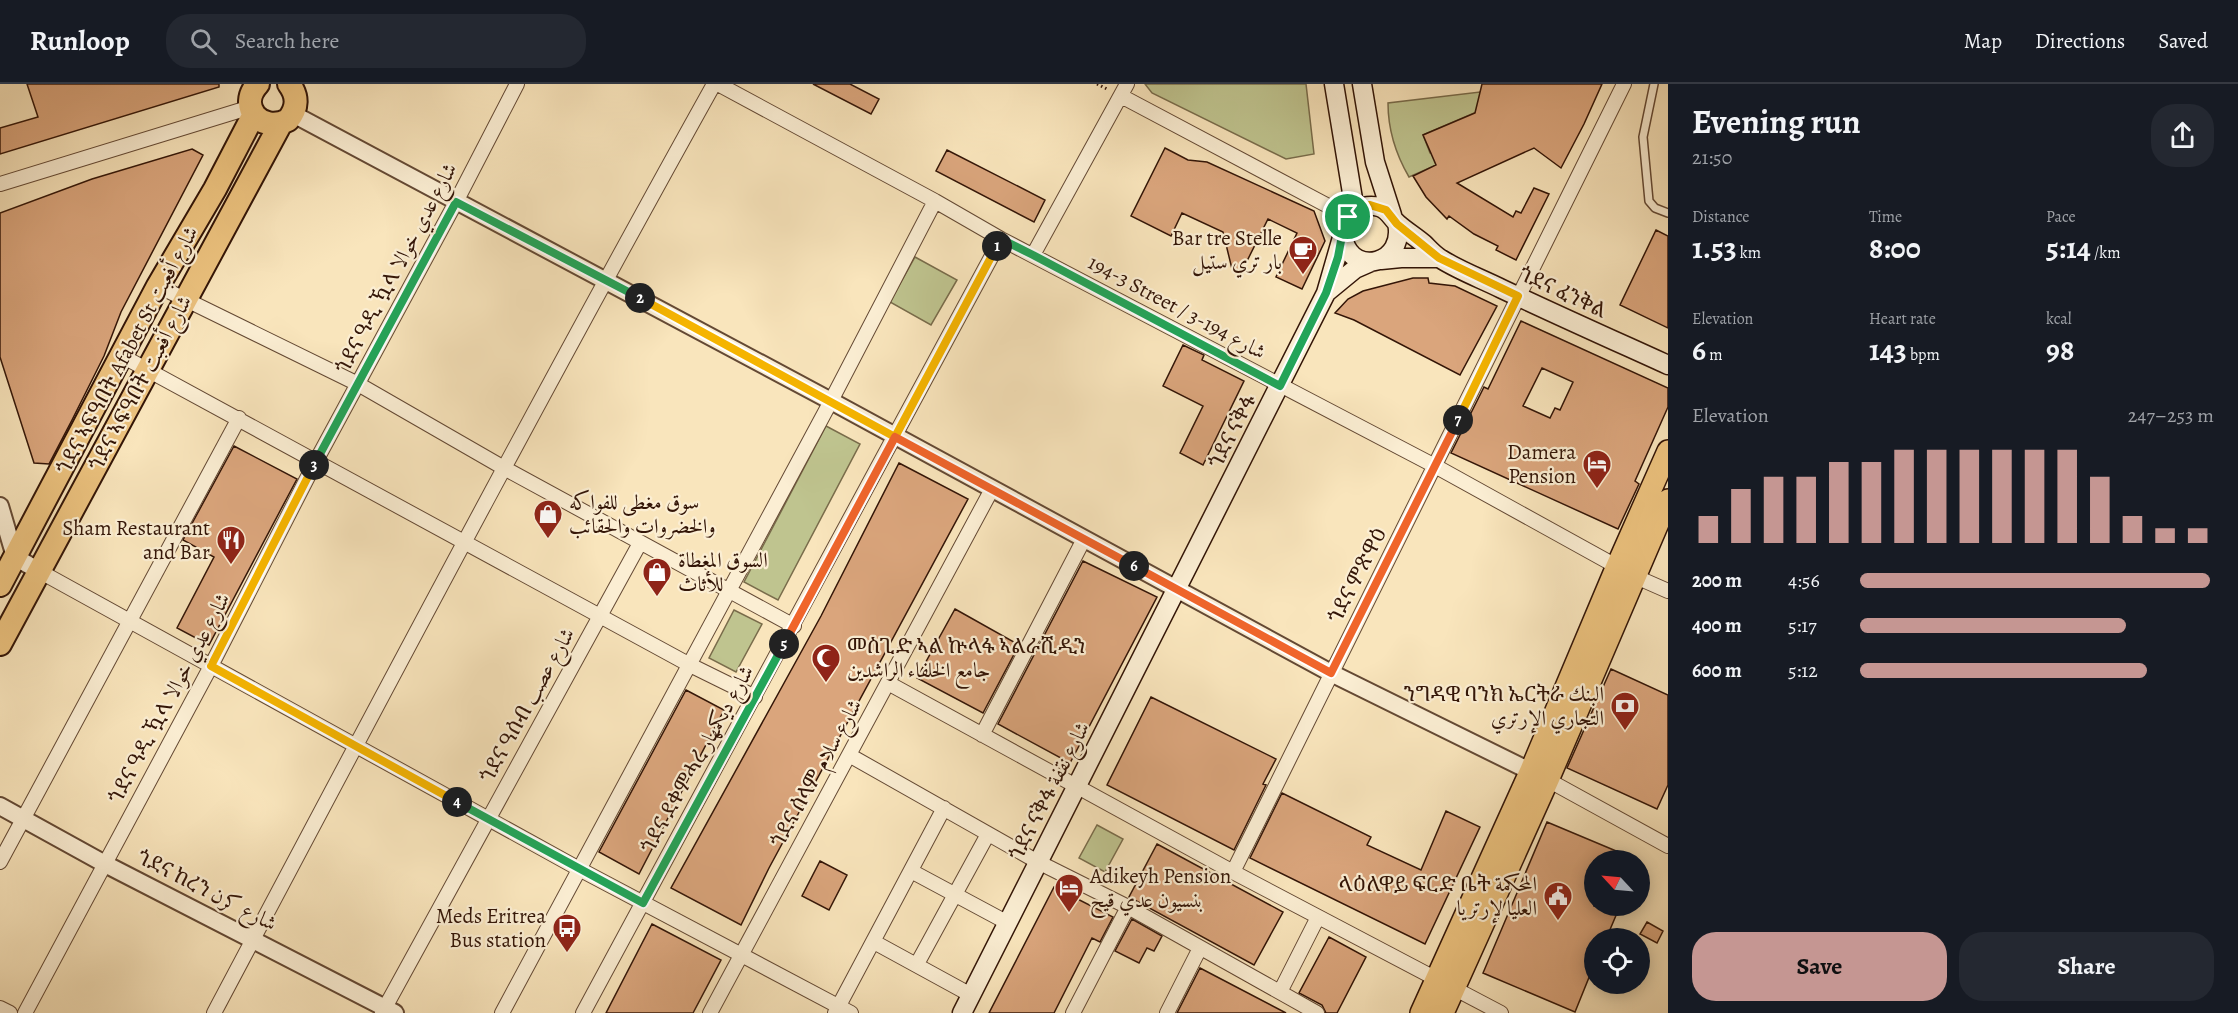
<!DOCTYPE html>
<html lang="en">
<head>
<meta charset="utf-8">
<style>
	:root { --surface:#171b24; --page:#242831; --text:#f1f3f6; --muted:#9ea1a6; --line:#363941; --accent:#c59692 }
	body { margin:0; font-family:Alegreya,Amiri,"Noto Serif Ethiopic",serif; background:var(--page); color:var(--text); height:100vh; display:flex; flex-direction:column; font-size:22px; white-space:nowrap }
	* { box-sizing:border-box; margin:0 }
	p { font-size:20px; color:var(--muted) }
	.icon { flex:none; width:33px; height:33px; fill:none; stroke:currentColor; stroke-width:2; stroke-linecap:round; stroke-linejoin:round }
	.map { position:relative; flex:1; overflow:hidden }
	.sheet { display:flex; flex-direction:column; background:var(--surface); width:570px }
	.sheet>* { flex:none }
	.needle { width:39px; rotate:296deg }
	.tools { position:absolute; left:1584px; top:766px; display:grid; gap:12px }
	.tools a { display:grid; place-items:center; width:66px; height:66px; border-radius:50%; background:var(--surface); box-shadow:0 3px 15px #0003; font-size:30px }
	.pin { position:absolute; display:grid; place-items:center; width:51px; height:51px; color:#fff; margin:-26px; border:3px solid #fff; border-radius:50%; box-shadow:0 2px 6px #0007 }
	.km { position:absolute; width:30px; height:30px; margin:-15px; border-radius:50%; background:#222; color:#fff; font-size:16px; line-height:30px; text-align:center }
	.round { display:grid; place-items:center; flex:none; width:63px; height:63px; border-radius:24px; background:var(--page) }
	.overview { display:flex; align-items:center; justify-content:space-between; height:102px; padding:0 24px }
	h1 { font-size:33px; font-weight:700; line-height:45px }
	.metrics { display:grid; grid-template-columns:repeat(3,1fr); gap:9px; height:102px; padding:6px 24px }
	.metrics div { display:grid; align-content:center }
	.metrics b { font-size:30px; font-weight:700 }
	.metrics small { font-size:16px; font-weight:400 }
	.metrics p { font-size:16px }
	.chart { height:168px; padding:12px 24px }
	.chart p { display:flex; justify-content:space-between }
	.chart svg { width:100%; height:108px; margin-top:6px; stroke:var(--accent); stroke-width:6 }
	.button { display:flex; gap:12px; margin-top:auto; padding:12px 24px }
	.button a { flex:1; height:69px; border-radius:24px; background:var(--accent); color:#111; font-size:24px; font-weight:700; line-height:69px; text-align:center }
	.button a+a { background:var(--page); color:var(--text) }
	ul { padding:0 24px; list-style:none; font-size:20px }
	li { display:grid; grid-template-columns:96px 72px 1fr; align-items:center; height:45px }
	li i { height:15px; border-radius:8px; background:var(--accent) }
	header { display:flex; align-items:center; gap:36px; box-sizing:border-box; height:84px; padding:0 30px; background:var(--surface); border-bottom:2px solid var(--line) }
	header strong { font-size:28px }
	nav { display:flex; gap:33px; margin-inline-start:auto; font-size:21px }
	.search { width:420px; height:54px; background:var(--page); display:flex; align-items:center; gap:15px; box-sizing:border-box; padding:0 21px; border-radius:24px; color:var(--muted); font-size:22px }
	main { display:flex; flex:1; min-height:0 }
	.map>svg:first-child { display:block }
	.green { fill:#bfc48f; stroke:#796c4b; stroke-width:1.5 }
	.building { fill:#daa57c; stroke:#331507; stroke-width:1.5; fill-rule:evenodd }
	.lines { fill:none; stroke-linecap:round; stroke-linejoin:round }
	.service-casing { stroke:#644934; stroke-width:10 }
	.minor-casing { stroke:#644934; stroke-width:16 }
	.tertiary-casing { stroke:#644934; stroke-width:20 }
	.secondary-casing { stroke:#331507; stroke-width:21 }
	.primary-casing { stroke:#331507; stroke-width:24 }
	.trunk-casing { stroke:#331507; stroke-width:26 }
	.path { stroke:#331507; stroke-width:3; stroke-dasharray:1.5 3; stroke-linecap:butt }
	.service { stroke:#fbeed3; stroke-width:7 }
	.minor { stroke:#fbeed3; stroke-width:14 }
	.tertiary { stroke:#fbeed3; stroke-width:16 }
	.secondary { stroke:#fbeed3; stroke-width:18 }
	.primary { stroke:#ecc27e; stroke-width:21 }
	.trunk { stroke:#ecc27e; stroke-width:22 }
	.split-1-casing { stroke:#fff; stroke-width:12 }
	.split-2-casing { stroke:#fff; stroke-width:12 }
	.split-3-casing { stroke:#fff; stroke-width:12 }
	.split-4-casing { stroke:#fff; stroke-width:12 }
	.split-5-casing { stroke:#fff; stroke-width:12 }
	.split-6-casing { stroke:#fff; stroke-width:12 }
	.split-7-casing { stroke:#fff; stroke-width:12 }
	.split-8-casing { stroke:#fff; stroke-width:12 }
	.split-1 { stroke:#22a559; stroke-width:8 }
	.split-2 { stroke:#f5b400; stroke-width:8 }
	.split-3 { stroke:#22a559; stroke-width:8 }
	.split-4 { stroke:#f5b400; stroke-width:8 }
	.split-5 { stroke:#22a559; stroke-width:8 }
	.split-6 { stroke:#f0652b; stroke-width:8 }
	.split-7 { stroke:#f0652b; stroke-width:8 }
	.split-8 { stroke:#f5b400; stroke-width:8 }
	.labels { text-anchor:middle; stroke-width:4.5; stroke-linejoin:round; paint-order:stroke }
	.poi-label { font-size:21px; fill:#331507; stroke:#fbeed3; text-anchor:end }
	.street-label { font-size:21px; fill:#331507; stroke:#fbeed3 }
</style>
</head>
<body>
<header>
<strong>Runloop</strong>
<div class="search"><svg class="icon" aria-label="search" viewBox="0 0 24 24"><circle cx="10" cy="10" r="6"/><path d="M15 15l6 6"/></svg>Search here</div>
<nav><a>Map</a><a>Directions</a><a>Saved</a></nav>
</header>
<main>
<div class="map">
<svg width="1668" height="929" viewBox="0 0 1668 929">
	<rect width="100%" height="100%" fill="#f9e5bc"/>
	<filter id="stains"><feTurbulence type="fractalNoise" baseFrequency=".00333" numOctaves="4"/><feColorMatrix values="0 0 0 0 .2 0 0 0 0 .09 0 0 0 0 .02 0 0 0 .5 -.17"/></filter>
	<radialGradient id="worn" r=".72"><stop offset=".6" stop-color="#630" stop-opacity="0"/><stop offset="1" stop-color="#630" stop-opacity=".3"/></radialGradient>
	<path class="green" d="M1145 0H1306L1314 70 1286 75 1152 9Z
		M1480 8 1486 24 1423 51 1430 69 1436 68 1441 79 1409 93C1395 69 1388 46 1388 19Z
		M915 173 957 196 931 241 890 218Z
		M826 342 860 360 778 516 744 498Z
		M734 526 762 540 736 588 709 574Z
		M1097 741 1123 755 1105 788 1079 774Z"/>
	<path class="building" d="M27 0H219V3L0 70V44L38 33Z
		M813 0H850L879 15 871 30Z
		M1482 0H1602L1584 40 1561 84 1534 64 1457 99 1513 133 1516 127 1521 129 1534 104 1549 110 1516 176 1496 166 1498 162 1474 150 1449 132 1447 135 1426 113 1413 92 1436 81 1423 51 1475 29Z
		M1165 64 1188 76 1207 78 1314 127 1325 157 1302 205 1276 193 1297 149 1268 135 1241 189 1232 185 1223 148 1182 129 1171 152 1131 132Z
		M192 65 203 71 121 228 104 272 72 336 49 380 34 379 0 273V129L92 95Z
		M947 66 1045 116 1034 138 936 87Z
		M1656 146 1668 152V244L1620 221Z
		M1413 194H1428L1429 199 1455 202 1497 222 1460 291 1354 236 1335 229 1348 215 1363 207Z
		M1521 237 1668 304V323L1635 397 1639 400 1618 445 1451 369 1484 303 1488 305ZM1542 284 1573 298 1560 326 1555 324 1550 334 1523 322Z
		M1183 261 1204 271 1202 276 1244 297 1203 381 1180 369 1203 322 1163 302Z
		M234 362 297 395 209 561 177 544 214 473 183 456Z
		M899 379 968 415 769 784 741 841 671 804 821 532Z
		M1083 477 1157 513 1070 679 998 640Z
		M955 525 1019 561 983 629 917 594Z
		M1611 585 1668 611V701L1657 725 1567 684Z
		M686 606 724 626 639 790 599 768Z
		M1151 613 1276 675 1263 700 1266 701 1234 766 1107 701Z
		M1282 709 1371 753 1367 761 1421 786 1446 727 1480 743 1425 860 1250 774Z
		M1547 738 1640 777H1594V822H1620L1606 855H1594V881L1575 928 1483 889Z
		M1157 760 1283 828 1254 881 1129 813Z
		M820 777 847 791 829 826 802 812Z
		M1054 803 1113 833 1100 858 1092 854 1054 929H989Z
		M1132 835 1162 852 1154 867 1147 864 1139 879 1115 867Z
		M1647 838 1663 847 1657 859 1640 850Z
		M652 840 721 876 693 929H606Z
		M1329 853 1366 873 1337 929H1326L1322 921 1299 909Z
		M1200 884 1286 929H1177Z"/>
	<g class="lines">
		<g class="service-casing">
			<path id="service" d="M1654 0 1643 53 1649 117 1655 124 1668 129"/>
		</g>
		<g class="minor-casing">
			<path id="minor" d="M718 0 935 117 1001 155 1435 382 1634 492 1668 507
				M1121 12 1349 133
				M0 100 251 23
				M1033 171 1127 0
				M158 202 358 300 504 384 794 542
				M122 272 690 581 755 613
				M39 487 581 786 851 929
				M888 599 1233 788 1501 929
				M982 651 1084 455
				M849 671 1038 778 1128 823 1317 929
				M1548 696 1668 762
				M0 778 239 334
				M911 787 1008 839
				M1233 788 1624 0
				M874 858 971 911
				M917 880 988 750
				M1280 908 1318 833
				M0 924 10 929
				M25 929 211 582 316 377 456 118 517 0
				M214 929C379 618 543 307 714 0
				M382 929 640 459
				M502 929 831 317 935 117
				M583 929 1001 155
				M710 929 992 405
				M835 929 944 724
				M1073 929 1128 823
				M1167 929 1200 864"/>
		</g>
		<g class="tertiary-casing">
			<path id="tertiary" d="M293 30 831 317 1331 589 1540 692
				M0 422 15 473 39 487
				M0 722 105 780 395 929"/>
		</g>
		<g class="secondary-casing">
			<path id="secondary" d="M1334 0 1355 127
				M1362 0 1375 78 1392 131
				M1397 139C1406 179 1354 193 1344 157 1338 137 1358 117 1379 123 1389 126 1391 134 1398 140 1406 147 1416 153 1424 160 1429 165 1434 171 1441 175 1460 187 1482 195 1502 205 1557 231 1613 256 1668 281
				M1381 176 1401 174H1439
				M1327 208 1355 185 1371 178
				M962 929 1326 209 1343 150"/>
		</g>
		<g class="primary-casing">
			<path id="primary" d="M1421 929 1531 686 1617 482 1668 367
				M1443 929 1548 696 1668 416"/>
		</g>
		<g class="trunk-casing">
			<path id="trunk" d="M258 0C237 22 261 50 288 36 298 24 298 12 289 0
				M0 501 158 202 215 105 254 30
				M0 560 281 39"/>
		</g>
		<path class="path" d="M1097 0 1109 6"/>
		<use href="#service" class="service"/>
		<use href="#minor" class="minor"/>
		<use href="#tertiary" class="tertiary"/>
		<use href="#secondary" class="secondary"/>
		<use href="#primary" class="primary"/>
		<use href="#trunk" class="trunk"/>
	</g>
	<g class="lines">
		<g class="split-1-casing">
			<path id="split-1" d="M997 162 1001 155 1033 171 1280 302 1326 209 1338 173 1344 141 1348 133"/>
		</g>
		<g class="split-2-casing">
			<path id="split-2" d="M640 214 895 353 997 162"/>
		</g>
		<g class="split-3-casing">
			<path id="split-3" d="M314 381 456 118 640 214"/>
		</g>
		<g class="split-4-casing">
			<path id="split-4" d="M314 381 211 582 457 718"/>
		</g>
		<g class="split-5-casing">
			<path id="split-5" d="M457 718 643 819 784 560"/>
		</g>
		<g class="split-6-casing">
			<path id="split-6" d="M784 560 895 353 1134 482"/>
		</g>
		<g class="split-7-casing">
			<path id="split-7" d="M1134 482 1331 589 1458 336"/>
		</g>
		<g class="split-8-casing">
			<path id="split-8" d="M1348 133 1362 123 1370 121 1386 126 1397 140 1439 174 1518 212 1458 336"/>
		</g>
		<use href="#split-1" class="split-1"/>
		<use href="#split-2" class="split-2"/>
		<use href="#split-3" class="split-3"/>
		<use href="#split-4" class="split-4"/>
		<use href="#split-5" class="split-5"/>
		<use href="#split-6" class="split-6"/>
		<use href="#split-7" class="split-7"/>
		<use href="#split-8" class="split-8"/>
	</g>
	<defs>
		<g id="cafe-pin" transform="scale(1.5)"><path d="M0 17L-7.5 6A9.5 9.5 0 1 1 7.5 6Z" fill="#8f2418" stroke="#fbeed3"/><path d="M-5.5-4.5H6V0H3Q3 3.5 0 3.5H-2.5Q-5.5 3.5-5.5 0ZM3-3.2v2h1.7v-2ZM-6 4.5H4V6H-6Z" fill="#fff"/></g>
		<g id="hotel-pin" transform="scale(1.5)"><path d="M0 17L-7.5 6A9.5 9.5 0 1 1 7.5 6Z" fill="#8f2418" stroke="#fbeed3"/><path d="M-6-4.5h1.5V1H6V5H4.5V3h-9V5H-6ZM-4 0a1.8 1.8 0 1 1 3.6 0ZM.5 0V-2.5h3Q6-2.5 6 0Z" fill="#fff"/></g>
		<g id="shop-pin" transform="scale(1.5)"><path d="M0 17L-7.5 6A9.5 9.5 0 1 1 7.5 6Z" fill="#8f2418" stroke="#fbeed3"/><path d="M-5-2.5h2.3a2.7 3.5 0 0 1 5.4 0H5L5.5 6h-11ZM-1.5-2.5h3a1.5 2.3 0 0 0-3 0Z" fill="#fff"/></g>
		<g id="restaurant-pin" transform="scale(1.5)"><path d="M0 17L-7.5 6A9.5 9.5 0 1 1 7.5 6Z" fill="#8f2418" stroke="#fbeed3"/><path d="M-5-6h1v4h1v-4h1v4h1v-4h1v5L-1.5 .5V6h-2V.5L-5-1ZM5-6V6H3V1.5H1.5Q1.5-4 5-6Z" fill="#fff"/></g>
		<g id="mosque-pin" transform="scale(1.5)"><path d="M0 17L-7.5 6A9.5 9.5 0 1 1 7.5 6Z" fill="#8f2418" stroke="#fbeed3"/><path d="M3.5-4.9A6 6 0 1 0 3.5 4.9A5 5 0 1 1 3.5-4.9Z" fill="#fff"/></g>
		<g id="bank-pin" transform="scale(1.5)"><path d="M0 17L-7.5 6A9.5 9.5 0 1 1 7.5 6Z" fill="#8f2418" stroke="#fbeed3"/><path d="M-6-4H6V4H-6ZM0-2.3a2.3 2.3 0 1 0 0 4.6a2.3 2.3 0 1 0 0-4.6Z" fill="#fff"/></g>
		<g id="civic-pin" transform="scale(1.5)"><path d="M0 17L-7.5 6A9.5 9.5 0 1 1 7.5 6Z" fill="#8f2418" stroke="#fbeed3"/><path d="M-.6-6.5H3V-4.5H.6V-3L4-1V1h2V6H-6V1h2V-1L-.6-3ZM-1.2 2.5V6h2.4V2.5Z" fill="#fff"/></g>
		<g id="bus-pin" transform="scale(1.5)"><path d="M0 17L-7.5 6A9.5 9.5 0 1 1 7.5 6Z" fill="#8f2418" stroke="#fbeed3"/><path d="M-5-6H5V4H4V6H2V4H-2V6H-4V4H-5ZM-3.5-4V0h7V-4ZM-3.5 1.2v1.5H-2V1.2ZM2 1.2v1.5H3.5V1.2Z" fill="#fff"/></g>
	</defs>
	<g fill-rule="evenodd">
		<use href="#cafe-pin" x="1303" y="166"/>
		<use href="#hotel-pin" x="1597" y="380"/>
		<use href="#shop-pin" x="548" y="430"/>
		<use href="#restaurant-pin" x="231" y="456"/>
		<use href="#shop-pin" x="657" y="488"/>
		<use href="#mosque-pin" x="826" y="574"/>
		<use href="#bank-pin" x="1625" y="622"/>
		<use href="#hotel-pin" x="1069" y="804"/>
		<use href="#civic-pin" x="1558" y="812"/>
		<use href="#bus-pin" x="567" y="844"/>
	</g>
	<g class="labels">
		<g class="poi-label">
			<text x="1282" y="161">Bar tre Stelle<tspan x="1282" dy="24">بار تري ستيل</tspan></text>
			<text x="1576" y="375">Damera<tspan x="1576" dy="24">Pension</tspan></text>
			<text x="569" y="425" text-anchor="start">سوق مغطى للفواكه<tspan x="569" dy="24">والخضروات والحقائب</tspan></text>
			<text x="210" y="451">Sham Restaurant<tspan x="210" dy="24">and Bar</tspan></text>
			<text x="678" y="483" text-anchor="start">السوق المغطاة<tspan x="678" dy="24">للأثاث</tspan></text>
			<text x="847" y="569" text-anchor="start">መስጊድ ኣል ኵላፋ ኣልራሺዲን<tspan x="847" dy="24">جامع الخلفاء الراشدين</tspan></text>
			<text x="1604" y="617">ንግዳዊ ባንክ ኤርትራ البنك<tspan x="1604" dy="24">التجاري الإرتري</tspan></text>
			<text x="1090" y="799" text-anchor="start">Adikeyh Pension<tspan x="1090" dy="24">بنسيون عدي قيح</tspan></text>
			<text x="1537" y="807">ላዕለዋይ ፍርድ ቤት المحكمة<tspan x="1537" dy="24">العليا لإرتريا</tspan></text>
			<text x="546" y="839">Meds Eritrea<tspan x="546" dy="24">Bus station</tspan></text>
		</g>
		<g class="street-label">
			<text transform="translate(396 184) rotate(-62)" y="7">ጎደና ዓዲ ዃላ شارع عدي خوالا</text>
			<text transform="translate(1563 208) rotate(25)" y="7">ጎደና ፈንቅል</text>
			<text transform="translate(1177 223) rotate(28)" y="7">194-3 Street / شارع 194-3</text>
			<text transform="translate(127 266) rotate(-62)" y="7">ጎደና ኣፍዓበት Afabet St شارع أفعبت</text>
			<text transform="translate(140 299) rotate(-62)" y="7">ጎደና ኣፍዓበት شارع أفعبت</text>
			<text transform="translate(1232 347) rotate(-63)" y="7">ጎደና ናቅፋ</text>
			<text transform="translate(1357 491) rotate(-63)" y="7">ጎደና ምጽዋዕ</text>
			<text transform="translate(169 614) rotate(-62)" y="7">ጎደና ዓዲ ዃላ شارع عدي خوالا</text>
			<text transform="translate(527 621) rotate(-61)" y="7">ጎደና ዓሰብ شارع عصب</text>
			<text transform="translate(697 675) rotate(-61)" y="7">ጎደና ደቀምሓረ شارع ديكمهار</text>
			<text transform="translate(816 689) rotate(-61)" y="7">ጎደና ሰላም شارع سلام</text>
			<text transform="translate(1049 707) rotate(-63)" y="7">ጎደና ናቅፋ شارع نقفة</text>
			<text transform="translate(207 806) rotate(27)" y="7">ጎደና ከረን شارع كرن</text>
		</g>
	</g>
	<rect width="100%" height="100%" filter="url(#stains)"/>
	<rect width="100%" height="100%" fill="url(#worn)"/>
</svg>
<div class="tools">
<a><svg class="needle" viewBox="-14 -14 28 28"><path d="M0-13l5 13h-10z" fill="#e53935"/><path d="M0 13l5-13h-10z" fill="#9ea1a6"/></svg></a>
<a><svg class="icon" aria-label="locate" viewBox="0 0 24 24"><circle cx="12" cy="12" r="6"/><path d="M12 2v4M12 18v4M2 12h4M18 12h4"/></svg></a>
</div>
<div class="pin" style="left:1348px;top:133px;background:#1e9e55"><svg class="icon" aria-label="arrive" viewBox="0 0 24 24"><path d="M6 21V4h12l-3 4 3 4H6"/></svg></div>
<b class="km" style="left:997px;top:162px">1</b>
<b class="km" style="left:640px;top:214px">2</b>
<b class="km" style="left:314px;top:381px">3</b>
<b class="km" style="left:457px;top:718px">4</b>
<b class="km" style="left:784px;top:560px">5</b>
<b class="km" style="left:1134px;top:482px">6</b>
<b class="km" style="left:1458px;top:336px">7</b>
</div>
<section class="sheet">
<div class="overview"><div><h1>Evening run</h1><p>21:50</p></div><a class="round"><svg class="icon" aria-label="share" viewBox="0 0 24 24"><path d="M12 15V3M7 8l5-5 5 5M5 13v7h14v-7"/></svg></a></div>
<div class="metrics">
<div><p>Distance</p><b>1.53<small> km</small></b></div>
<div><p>Time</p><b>8:00</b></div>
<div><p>Pace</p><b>5:14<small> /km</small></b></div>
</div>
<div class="metrics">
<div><p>Elevation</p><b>6<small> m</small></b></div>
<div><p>Heart rate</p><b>143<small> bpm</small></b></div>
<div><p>kcal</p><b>98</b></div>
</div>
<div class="chart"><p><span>Elevation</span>247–253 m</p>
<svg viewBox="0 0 160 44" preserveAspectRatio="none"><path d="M5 44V33M15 44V22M25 44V17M35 44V17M45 44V11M55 44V11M65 44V6M75 44V6M85 44V6M95 44V6M105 44V6M115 44V6M125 44V17M135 44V33M145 44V38M155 44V38"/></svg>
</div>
<ul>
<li><b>200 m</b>4:56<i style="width:99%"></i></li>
<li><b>400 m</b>5:17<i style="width:75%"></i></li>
<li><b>600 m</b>5:12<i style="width:81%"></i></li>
</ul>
<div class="button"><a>Save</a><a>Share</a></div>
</section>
</main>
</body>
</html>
